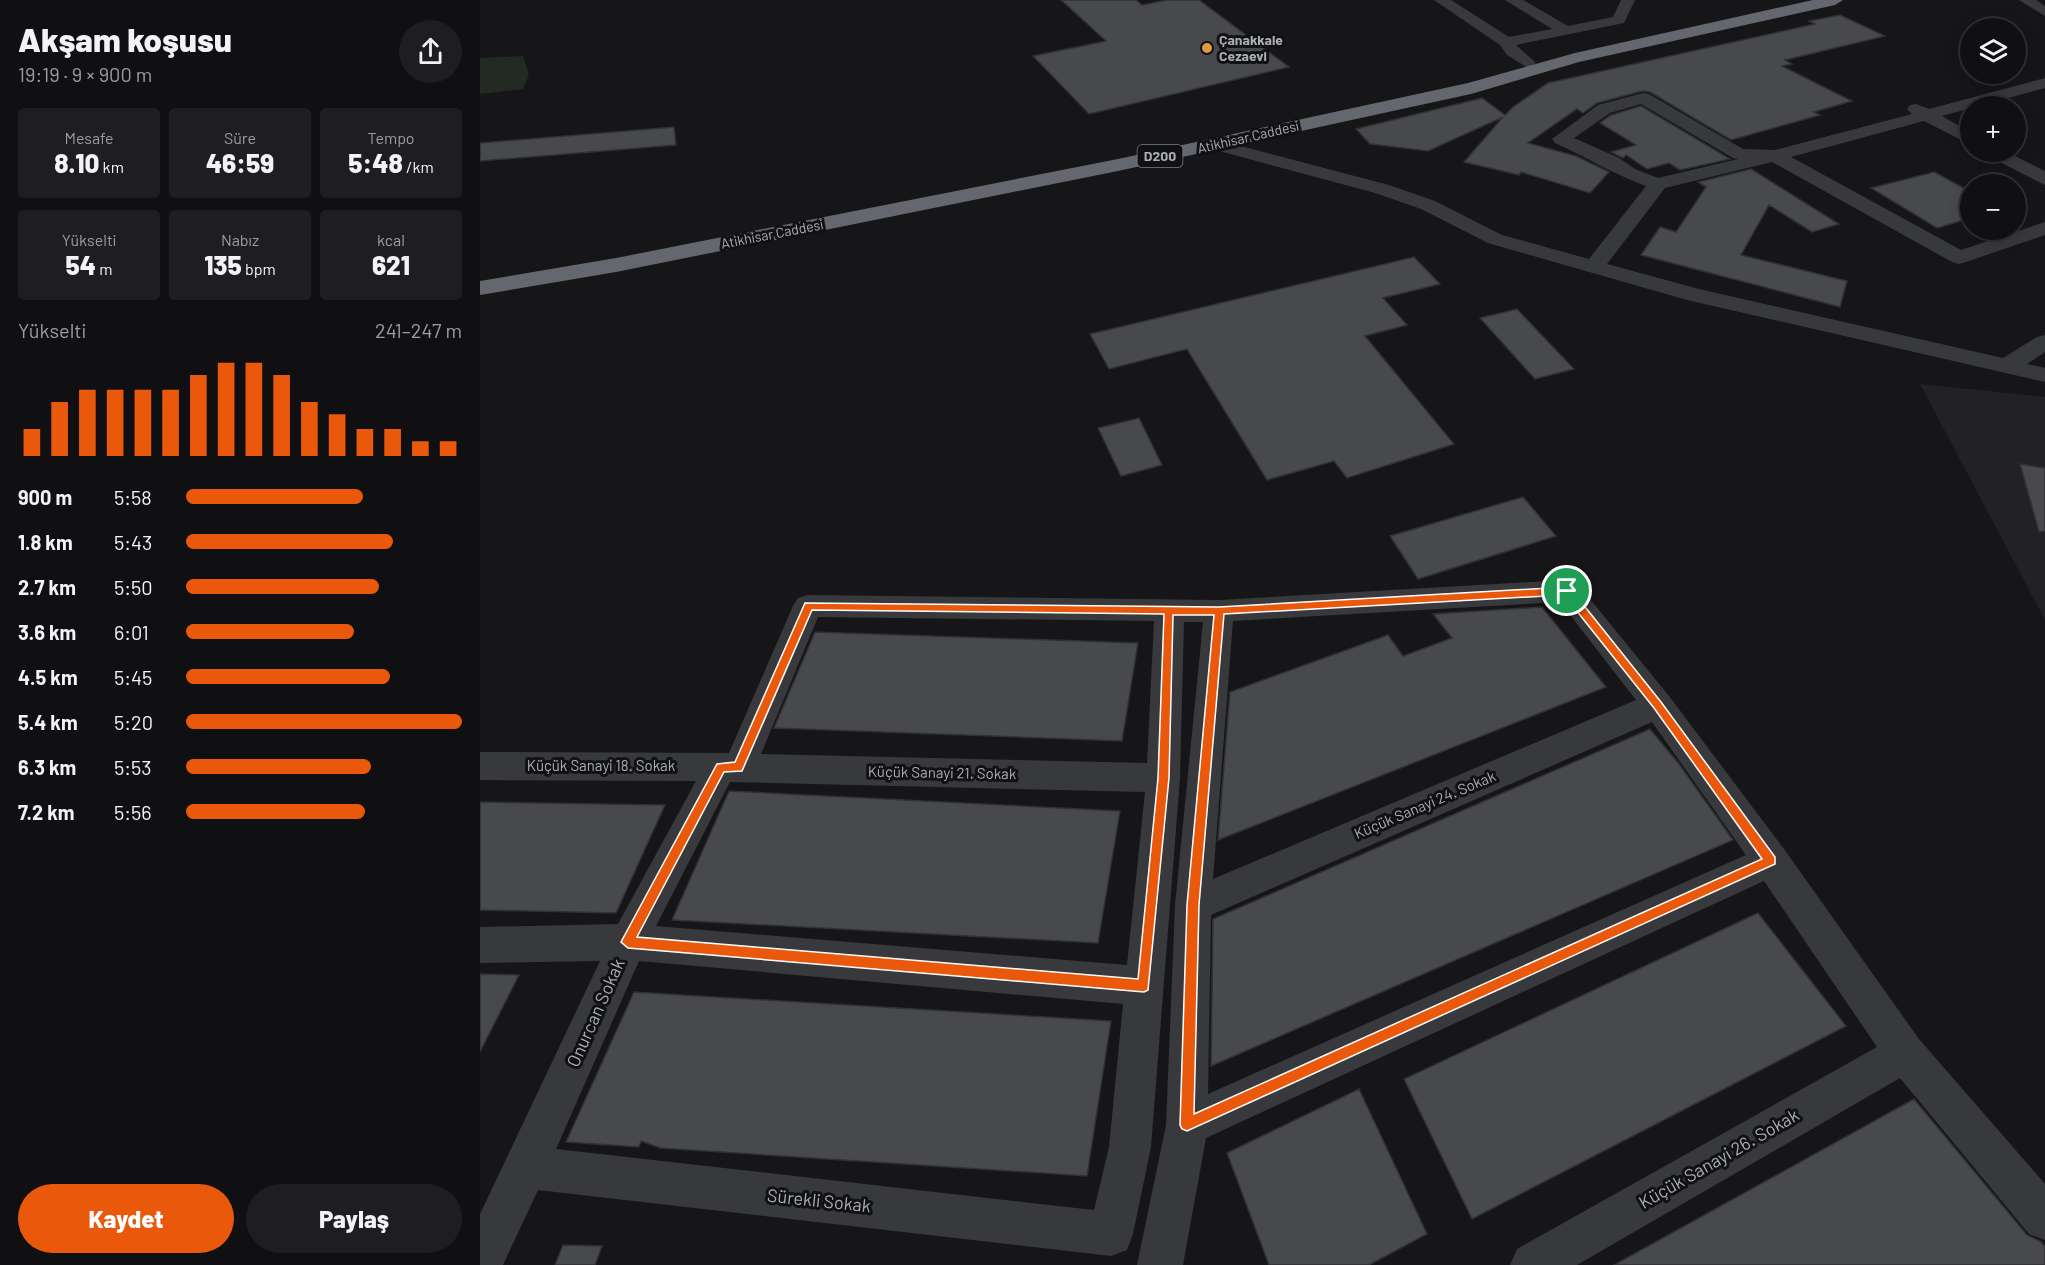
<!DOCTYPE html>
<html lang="tr">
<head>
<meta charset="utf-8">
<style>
	:root { --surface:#101012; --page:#1e1e20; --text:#f1f3f6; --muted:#9c9d9f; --line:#303032; --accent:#ea580c }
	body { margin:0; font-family:Barlow,sans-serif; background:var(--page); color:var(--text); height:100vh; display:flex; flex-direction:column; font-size:22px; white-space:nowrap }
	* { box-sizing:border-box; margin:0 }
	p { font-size:20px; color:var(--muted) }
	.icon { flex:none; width:33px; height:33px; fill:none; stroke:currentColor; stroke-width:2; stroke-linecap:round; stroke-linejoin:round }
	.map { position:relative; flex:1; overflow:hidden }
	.side { display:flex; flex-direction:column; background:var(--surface); width:480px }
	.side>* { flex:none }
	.controls { position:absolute; left:1480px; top:18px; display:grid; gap:12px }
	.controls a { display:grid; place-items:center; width:66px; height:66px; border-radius:50%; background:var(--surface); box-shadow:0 3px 15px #0003,0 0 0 2px var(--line); font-size:30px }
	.pin { position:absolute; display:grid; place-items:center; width:51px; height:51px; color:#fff; margin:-26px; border:3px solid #fff; border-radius:50%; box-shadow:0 2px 6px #0007 }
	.round { display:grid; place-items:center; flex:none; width:63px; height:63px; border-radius:32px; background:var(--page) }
	.overview { display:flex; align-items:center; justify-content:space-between; height:102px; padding:0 18px }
	h1 { font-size:33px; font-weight:800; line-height:45px }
	.stats { display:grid; grid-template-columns:repeat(3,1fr); gap:9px; height:102px; padding:6px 18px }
	.stats div { display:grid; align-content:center; border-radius:6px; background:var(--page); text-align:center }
	.stats b { font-size:26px; font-weight:800 }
	.stats small { font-size:16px; font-weight:400 }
	.stats p { font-size:16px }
	.chart { height:168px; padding:12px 18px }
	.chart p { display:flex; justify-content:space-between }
	.chart svg { width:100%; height:108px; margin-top:6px; stroke:var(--accent); stroke-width:6 }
	.primary-button { display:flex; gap:12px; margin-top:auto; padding:12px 18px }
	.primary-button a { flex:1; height:69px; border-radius:36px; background:var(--accent); color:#fff; font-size:24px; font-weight:800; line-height:69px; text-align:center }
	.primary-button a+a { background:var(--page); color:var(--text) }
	ul { padding:0 18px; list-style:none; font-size:20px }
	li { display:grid; grid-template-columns:96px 72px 1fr; align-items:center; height:45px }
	li i { height:15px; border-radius:8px; background:var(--accent) }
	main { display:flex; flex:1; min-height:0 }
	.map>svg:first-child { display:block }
	.built { fill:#222224 }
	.green { fill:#232a23 }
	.building { fill:#48494c; stroke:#303133; stroke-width:1.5 }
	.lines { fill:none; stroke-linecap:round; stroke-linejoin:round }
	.street { fill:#37393c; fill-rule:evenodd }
	.highway { fill:#64676d; fill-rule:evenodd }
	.route { fill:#ea580c; stroke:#fff; stroke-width:1.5; fill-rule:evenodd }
	.poi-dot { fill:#dd9949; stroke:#111113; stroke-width:2 }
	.labels { text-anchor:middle; stroke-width:6; stroke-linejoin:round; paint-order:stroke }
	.far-poi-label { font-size:14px; font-weight:bold; fill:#aaafb6; stroke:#111113; text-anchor:start }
	.far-street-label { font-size:14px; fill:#aaafb6; stroke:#111113 }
	.shield { fill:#111113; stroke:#7c8085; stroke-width:1.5 }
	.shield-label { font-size:14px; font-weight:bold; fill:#aaafb6 }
	.street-label { font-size:15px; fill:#aaafb6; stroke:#111113 }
	.near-street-label { font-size:18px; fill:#aaafb6; stroke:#111113 }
</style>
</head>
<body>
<main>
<section class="side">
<div class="overview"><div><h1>Akşam koşusu</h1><p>19:19 · 9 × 900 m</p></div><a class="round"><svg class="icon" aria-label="share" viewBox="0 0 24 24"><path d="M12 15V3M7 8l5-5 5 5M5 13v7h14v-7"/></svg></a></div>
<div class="stats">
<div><p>Mesafe</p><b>8.10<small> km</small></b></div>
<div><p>Süre</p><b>46:59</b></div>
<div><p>Tempo</p><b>5:48<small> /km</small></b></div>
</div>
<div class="stats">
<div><p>Yükselti</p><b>54<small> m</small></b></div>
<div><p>Nabız</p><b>135<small> bpm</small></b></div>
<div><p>kcal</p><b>621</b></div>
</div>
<div class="chart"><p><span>Yükselti</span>241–247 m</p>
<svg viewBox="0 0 160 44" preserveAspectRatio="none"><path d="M5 44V33M15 44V22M25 44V17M35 44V17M45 44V17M55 44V17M65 44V11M75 44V6M85 44V6M95 44V11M105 44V22M115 44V27M125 44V33M135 44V33M145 44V38M155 44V38"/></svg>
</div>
<ul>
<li><b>900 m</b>5:58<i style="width:64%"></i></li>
<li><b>1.8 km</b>5:43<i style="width:75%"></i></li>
<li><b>2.7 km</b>5:50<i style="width:70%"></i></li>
<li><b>3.6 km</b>6:01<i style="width:61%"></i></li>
<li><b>4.5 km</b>5:45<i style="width:74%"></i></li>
<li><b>5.4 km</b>5:20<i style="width:100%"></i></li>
<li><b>6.3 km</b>5:53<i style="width:67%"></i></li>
<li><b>7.2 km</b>5:56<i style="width:65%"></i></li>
</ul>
<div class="primary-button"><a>Kaydet</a><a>Paylaş</a></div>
</section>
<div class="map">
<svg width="1565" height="1265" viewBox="0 0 1565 1265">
	<rect width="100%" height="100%" fill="#161618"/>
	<path class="built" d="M1440 384 1565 397V620Z"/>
	<path class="green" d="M43 56 49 75 43 89 0 94V58Z"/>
	<path class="building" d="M581 0H656L662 5 687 0H719L809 67 609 114 553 56 626 41Z
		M1360 15 1405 36 1305 60 1312 64 1302 66 1372 101 1334 112 1340 115 1251 140 1170 92 1162 91 1117 103 1103 113 1097 109 1048 143 1096 156 1129 172 1110 193 1041 172 1039 175 984 162 1023 117 948 151 890 144 876 129 1002 98 1025 115 1033 107 1068 83 1335 24 1329 21Z
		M1161 106 1250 159 1200 170 1189 163 1167 169 1146 155 1143 158 1131 152 1156 145 1120 123 1131 115Z
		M194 127 196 145 0 161V143Z
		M1271 169 1359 224 1332 232 1289 205 1261 255 1367 281 1360 307 1161 255 1180 227 1196 232 1226 187 1218 182Z
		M1454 172 1491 192V218L1457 228 1391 188Z
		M934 257 960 284 903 298 927 325 885 336 974 444 867 478 854 461 787 480 707 349 629 369 610 334Z
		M1037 309 1094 369 1055 379 1000 318Z
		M659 418 682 465 641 476 618 428Z
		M1540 464 1565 468V531L1559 532Z
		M1043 497 1076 536 938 579 910 536Z
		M1062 607 1126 687 738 840 750 692 908 635 923 656 972 638 953 614Z
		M335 632 658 643 642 741 294 728Z
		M1170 729 1199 764 1253 840 731 1066 733 919Z
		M249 791 640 811 618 943 192 920Z
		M0 802 185 805 136 913 0 910Z
		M1278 913 1366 1026 992 1219 924 1079Z
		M0 974 39 975 0 1052Z
		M154 992 631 1021 607 1176 180 1148 161 1141 159 1147 86 1142Z
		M879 1089 947 1234 889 1265H789L747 1153Z
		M1434 1099 1547 1235 1560 1241 1565 1246V1265H1134Z
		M83 1245 122 1246 115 1265H75Z"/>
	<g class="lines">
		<path class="street" d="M954 0H971L1029 37 1072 29 1025 0H1043L1088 26 1133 17 1141 0H1155L1144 23 1036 45 1056 63 1048 68 1027 55 1020 45Z
			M1539 0H1556L1565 6V16Z
			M1565 78V88L1462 116 1491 133V145L1444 121 1311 157 1481 250 1565 222V235L1486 262 1479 264 1472 262 1292 162 1185 188 1127 264 1219 289 1523 358 1557 337 1565 335V352L1547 364 1565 368V382L1207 300 1008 243 941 209 895 193 728 148 725 144 728 140 734 139 909 185 955 201 1022 235 1109 259 1166 186C1135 175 1106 157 1075 143L1072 139 1118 105 1163 93 1169 94 1263 149 1295 150 1432 114 1427 109 1430 105 1436 104 1449 109ZM1161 104 1253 158 1258 159 1178 178 1155 169 1139 158 1094 138 1130 113Z
			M1505 152H1527L1565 171V185L1508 156Z
			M1087 580 1097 583 1189 696 1304 849 1439 1039 1565 1184V1240L1549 1234 1420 1078 1097 1265H1030L1037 1249 1397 1047 1284 881 726 1138 703 1265H657L686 1125 695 905 723 622H704L700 778 671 1147 653 1234 647 1250 631 1256 58 1190 23 1265H0V1214L120 961 0 963V927L138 924 216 781 0 780V752L249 753 313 606 318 598 328 595 739 600ZM1080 602 1156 700 733 879 753 621ZM338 617 674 621 667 763 281 754ZM1172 722 1266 855 728 1094 731 915ZM250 782 665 792 647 965 176 926ZM159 961 643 1004 629 1147 614 1210 76 1149Z"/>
		<path class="highway" d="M1333 0H1363L1355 5 1099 62 991 94 638 171 136 272 0 295V281L136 258 638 159 988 83 1095 53Z"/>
	</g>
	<path class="route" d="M1087 587 1090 588 1181 702 1295 857V864L707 1131 702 1129 700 1125 707 905 734 615H693L689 778 668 990 664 992 148 948 141 942 237 764 255 762 325 603 739 607ZM1084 595 1174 708 1282 859 714 1114 719 905 744 614ZM332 610 684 614 678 778 658 979 157 937 244 772 262 771Z"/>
	<circle class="poi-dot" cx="727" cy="48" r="6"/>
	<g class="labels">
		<g class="far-poi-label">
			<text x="739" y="45">Çanakkale<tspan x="739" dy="16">Cezaevi</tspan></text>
		</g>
		<g class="far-street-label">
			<text transform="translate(768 137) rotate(-13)" y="5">Atikhisar Caddesi</text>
			<text transform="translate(292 234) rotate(-11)" y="5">Atikhisar Caddesi</text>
		</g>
		<rect class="shield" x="657.5" y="145" width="45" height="22" rx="4.5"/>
		<g class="shield-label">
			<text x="680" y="161">D200</text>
		</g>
		<g class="street-label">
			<text x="121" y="771">Küçük Sanayi 18. Sokak</text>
			<text transform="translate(462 773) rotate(1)" y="5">Küçük Sanayi 21. Sokak</text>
			<text transform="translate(945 805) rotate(-23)" y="5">Küçük Sanayi 24. Sokak</text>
		</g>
		<g class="near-street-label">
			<text transform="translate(116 1013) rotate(-66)" y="6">Onurcan Sokak</text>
			<text transform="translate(1239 1159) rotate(-30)" y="6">Küçük Sanayi 26. Sokak</text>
			<text transform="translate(339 1201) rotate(6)" y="6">Sürekli Sokak</text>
		</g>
	</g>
</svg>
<div class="controls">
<a><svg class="icon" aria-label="layers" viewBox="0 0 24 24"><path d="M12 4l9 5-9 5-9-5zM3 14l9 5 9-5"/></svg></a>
<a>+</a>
<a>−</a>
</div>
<div class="pin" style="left:1087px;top:591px;background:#1e9e55"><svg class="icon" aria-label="arrive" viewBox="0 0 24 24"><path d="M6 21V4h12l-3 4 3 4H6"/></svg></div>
</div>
</main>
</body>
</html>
